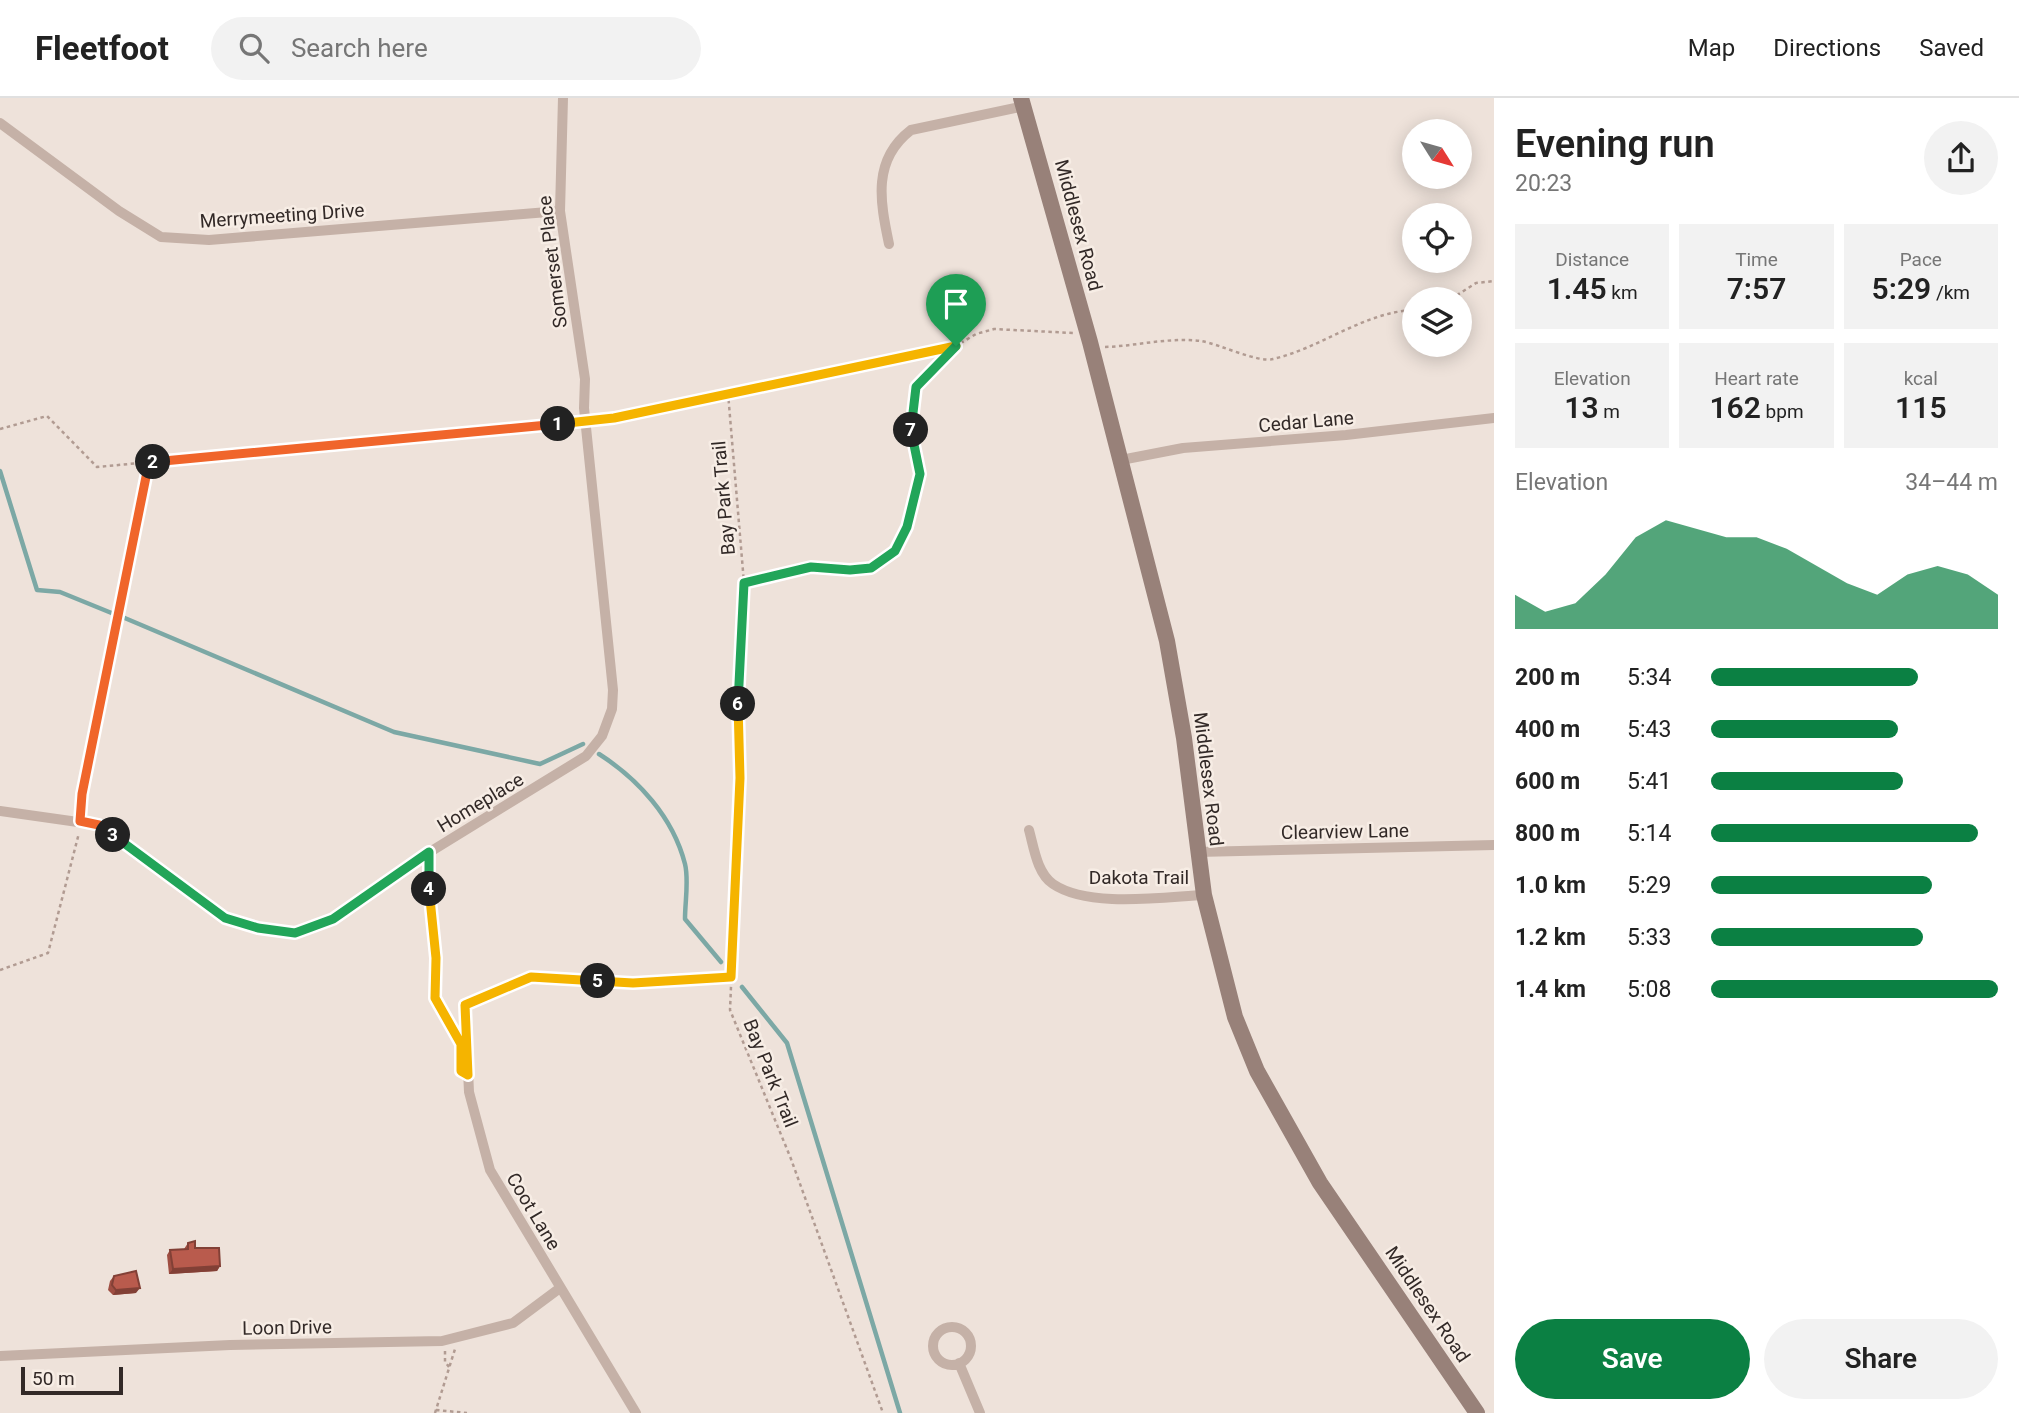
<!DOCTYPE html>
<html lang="en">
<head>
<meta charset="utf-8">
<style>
	:root { --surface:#fff; --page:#f2f2f2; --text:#222; --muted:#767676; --line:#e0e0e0; --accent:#0b8043 }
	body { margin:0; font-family:Roboto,sans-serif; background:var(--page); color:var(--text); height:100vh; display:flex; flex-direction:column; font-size:26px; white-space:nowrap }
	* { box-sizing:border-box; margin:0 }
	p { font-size:23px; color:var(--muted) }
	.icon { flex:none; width:38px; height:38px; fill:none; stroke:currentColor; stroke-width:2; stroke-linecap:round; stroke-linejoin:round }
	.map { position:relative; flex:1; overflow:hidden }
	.sheet { display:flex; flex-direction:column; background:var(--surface); width:525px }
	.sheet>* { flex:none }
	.needle { width:46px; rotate:127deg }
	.controls { position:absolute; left:1402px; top:21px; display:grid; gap:14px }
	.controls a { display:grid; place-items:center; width:70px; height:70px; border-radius:50%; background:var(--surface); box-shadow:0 4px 18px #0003; font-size:35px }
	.scale { position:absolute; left:21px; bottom:18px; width:102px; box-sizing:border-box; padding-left:7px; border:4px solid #322927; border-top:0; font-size:19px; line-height:24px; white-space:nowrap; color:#322927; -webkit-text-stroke:5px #f7ede5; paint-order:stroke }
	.pin { position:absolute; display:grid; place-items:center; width:60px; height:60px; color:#fff; margin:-72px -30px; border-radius:50% 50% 50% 0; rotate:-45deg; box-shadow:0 0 7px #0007 }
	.pin .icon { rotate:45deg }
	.km { position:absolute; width:35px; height:35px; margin:-18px; border-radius:50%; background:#222; color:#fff; font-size:19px; line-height:35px; text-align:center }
	.round { display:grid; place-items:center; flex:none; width:74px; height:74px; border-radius:37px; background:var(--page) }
	.headline { display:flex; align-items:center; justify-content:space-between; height:119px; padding:0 21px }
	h1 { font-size:38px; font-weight:600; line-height:52px }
	.metrics { display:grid; grid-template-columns:repeat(3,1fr); gap:10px; height:119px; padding:7px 21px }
	.metrics div { display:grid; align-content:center; border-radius:0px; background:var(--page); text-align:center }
	.metrics b { font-size:30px; font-weight:600 }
	.metrics small { font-size:19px; font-weight:400 }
	.metrics p { font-size:19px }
	.chart { height:196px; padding:14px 21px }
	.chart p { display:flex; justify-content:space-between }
	.chart svg { width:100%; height:126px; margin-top:7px; fill:var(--accent); opacity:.7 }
	.button { display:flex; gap:14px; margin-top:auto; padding:14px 21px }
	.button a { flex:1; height:80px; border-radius:42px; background:var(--accent); color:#fff; font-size:28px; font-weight:600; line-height:80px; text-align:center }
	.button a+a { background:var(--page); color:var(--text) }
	ul { padding:0 21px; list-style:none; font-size:23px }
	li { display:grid; grid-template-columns:112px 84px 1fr; align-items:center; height:52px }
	li i { height:18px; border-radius:9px; background:var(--accent) }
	header { display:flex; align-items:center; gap:42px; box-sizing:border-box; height:98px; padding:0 35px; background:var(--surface); border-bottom:2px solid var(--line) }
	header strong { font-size:33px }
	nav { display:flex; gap:38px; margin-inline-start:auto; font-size:24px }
	.search { width:490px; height:63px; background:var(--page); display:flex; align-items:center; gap:18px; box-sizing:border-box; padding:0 24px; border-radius:38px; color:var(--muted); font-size:26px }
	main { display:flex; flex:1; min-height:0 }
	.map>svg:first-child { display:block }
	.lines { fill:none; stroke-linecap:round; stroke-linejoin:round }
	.stream { stroke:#7ca8a5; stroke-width:4.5 }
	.path { stroke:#b19b92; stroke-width:2.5; stroke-dasharray:3.5 3.5; stroke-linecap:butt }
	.street { stroke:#c5b1a7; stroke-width:10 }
	.secondary { stroke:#988179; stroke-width:16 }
	.wall { fill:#9f4e42 }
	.shaded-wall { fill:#824036 }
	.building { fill:#b95b4d; stroke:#824036; stroke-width:2 }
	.split-1-casing { stroke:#fff; stroke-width:14 }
	.split-2-casing { stroke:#fff; stroke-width:14 }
	.split-3-casing { stroke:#fff; stroke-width:14 }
	.split-4-casing { stroke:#fff; stroke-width:14 }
	.split-5-casing { stroke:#fff; stroke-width:14 }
	.split-6-casing { stroke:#fff; stroke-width:14 }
	.split-7-casing { stroke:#fff; stroke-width:14 }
	.split-8-casing { stroke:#fff; stroke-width:14 }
	.split-1 { stroke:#f5b400; stroke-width:9 }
	.split-2 { stroke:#f0652b; stroke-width:9 }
	.split-3 { stroke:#f0652b; stroke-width:9 }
	.split-4 { stroke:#22a559; stroke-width:9 }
	.split-5 { stroke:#f5b400; stroke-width:9 }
	.split-6 { stroke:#f5b400; stroke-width:9 }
	.split-7 { stroke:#22a559; stroke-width:9 }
	.split-8 { stroke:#22a559; stroke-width:9 }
	.labels { text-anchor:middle; stroke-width:5; stroke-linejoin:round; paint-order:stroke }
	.street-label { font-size:19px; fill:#322927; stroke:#f7ede5 }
</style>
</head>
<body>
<header>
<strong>Fleetfoot</strong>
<div class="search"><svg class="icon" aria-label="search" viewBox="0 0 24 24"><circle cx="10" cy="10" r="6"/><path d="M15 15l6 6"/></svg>Search here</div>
<nav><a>Map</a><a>Directions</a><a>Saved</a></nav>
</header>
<main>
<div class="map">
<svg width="1494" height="1315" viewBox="0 0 1494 1315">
	<rect width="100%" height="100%" fill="#eee2da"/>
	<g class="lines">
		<path class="stream" d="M0 373 37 492 60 494 114 516
			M120 518 394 634 540 666 583 646
			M599 656C638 681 673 719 685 766 689 782 685 804 685 821L721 864
			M742 889 787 945 900 1315"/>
		<path class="path" d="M1451 201 1476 185 1494 183
			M1105 249C1137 248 1168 239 1201 243 1219 246 1258 265 1273 261 1321 250 1364 214 1414 212
			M728 295 744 485 738 578 740 680 730 912 791 1061 883 1315
			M598 322 956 248 976 236 994 231 1073 235
			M0 331 47 318 97 369 574 324
			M744 484 811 469 850 472 871 469 895 453 907 429 920 376 910 328 917 289 956 248
			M81 715 149 364
			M429 768V808L436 860 435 900 453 931
			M0 872 48 855 79 735
			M477 902 531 879 633 885 731 879
			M445 1253V1264L449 1269
			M436 1312 467 1315
			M435 1315 455 1251"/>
		<path class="street" d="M0 25 119 113 161 139 209 142 560 113
			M889 146C880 103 872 62 911 32L1024 8
			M1121 362 1183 350 1346 337 1494 320
			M0 713 99 727 225 820 258 830 295 835 333 821 425 757 586 658 602 638 612 611 613 592 584 310 585 281 560 113 563 0
			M1029 732C1034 750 1037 775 1053 786 1088 810 1163 799 1204 797
			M1197 754 1494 747
			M465 907 469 994 490 1072 636 1315
			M933 1248a19 19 0 1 1 38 0a19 19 0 1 1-38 0Z
			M0 1258 230 1247 442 1243 513 1225 560 1190
			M959 1265 980 1315"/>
		<path class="secondary" d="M1021 0 1090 244 1167 543 1184 640 1204 797 1235 919 1257 973 1320 1085 1477 1315"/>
	</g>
	<path class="wall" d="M188 1145 220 1168 217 1173 169 1176 167 1157 170 1152 184 1151Z
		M114 1178 136 1195 113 1197 108 1192 110 1183Z"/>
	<path class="shaded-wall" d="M220 1168 217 1173 169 1176 173 1171Z
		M140 1190 136 1195 113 1197 116 1192Z"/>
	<path class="building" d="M195 1143V1150H219L220 1168 173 1171 170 1152 188 1151V1145Z
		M136 1173 140 1190 116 1192 112 1187 114 1178Z"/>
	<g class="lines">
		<g class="split-1-casing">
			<path id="split-1" d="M558 326 614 320 956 248"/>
		</g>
		<g class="split-2-casing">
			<path id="split-2" d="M153 364 558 326"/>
		</g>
		<g class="split-3-casing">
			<path id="split-3" d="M113 737 99 727 80 723 82 696 149 364H153"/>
		</g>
		<g class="split-4-casing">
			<path id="split-4" d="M113 737 225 820 258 830 295 835 333 821 429 754V791"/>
		</g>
		<g class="split-5-casing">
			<path id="split-5" d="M429 791 436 860 435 900 461 946V973L468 977 465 907 531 879 598 883"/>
		</g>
		<g class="split-6-casing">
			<path id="split-6" d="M598 883 633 885 731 879 740 680 738 606"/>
		</g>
		<g class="split-7-casing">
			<path id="split-7" d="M738 606 744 485 811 469 850 472 871 470 895 453 907 429 920 376 911 332"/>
		</g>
		<g class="split-8-casing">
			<path id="split-8" d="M911 332 916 289 956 248"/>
		</g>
		<use href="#split-1" class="split-1"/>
		<use href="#split-2" class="split-2"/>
		<use href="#split-3" class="split-3"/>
		<use href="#split-4" class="split-4"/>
		<use href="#split-5" class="split-5"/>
		<use href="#split-6" class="split-6"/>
		<use href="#split-7" class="split-7"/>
		<use href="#split-8" class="split-8"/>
	</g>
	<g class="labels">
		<g class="street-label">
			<text transform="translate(282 117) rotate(-4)" y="7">Merrymeeting Drive</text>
			<text transform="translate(1079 127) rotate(75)" y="7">Middlesex Road</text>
			<text transform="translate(552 164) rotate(-97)" y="7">Somerset Place</text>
			<text transform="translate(1306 323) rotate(-5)" y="7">Cedar Lane</text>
			<text transform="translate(723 400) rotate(-95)" y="7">Bay Park Trail</text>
			<text transform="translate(1209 681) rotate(83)" y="7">Middlesex Road</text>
			<text transform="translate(480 704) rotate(-31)" y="7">Homeplace</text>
			<text transform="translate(1345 733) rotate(-1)" y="7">Clearview Lane</text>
			<text x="1139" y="786">Dakota Trail</text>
			<text transform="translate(771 975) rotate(68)" y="7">Bay Park Trail</text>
			<text transform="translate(534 1113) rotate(59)" y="7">Coot Lane</text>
			<text transform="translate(1428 1206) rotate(56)" y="7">Middlesex Road</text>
			<text transform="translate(287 1229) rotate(-1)" y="7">Loon Drive</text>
		</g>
	</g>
</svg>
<div class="controls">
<a><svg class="needle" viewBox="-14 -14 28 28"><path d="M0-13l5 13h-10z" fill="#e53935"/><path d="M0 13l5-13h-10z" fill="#767676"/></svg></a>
<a><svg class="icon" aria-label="locate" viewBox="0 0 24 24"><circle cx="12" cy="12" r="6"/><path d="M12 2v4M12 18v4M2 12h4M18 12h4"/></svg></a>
<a><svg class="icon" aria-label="layers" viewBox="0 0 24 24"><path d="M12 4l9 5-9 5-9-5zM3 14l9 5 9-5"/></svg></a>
</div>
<div class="scale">50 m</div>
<div class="pin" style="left:956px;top:248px;background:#1e9e55"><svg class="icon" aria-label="arrive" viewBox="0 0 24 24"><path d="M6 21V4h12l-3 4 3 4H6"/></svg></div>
<b class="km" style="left:558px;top:326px">1</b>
<b class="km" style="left:153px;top:364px">2</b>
<b class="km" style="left:113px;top:737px">3</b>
<b class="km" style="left:429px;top:791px">4</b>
<b class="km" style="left:598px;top:883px">5</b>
<b class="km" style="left:738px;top:606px">6</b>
<b class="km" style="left:911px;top:332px">7</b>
</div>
<section class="sheet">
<div class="headline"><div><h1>Evening run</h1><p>20:23</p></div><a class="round"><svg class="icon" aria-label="share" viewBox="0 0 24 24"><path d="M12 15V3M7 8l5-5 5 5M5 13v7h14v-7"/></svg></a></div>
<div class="metrics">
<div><p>Distance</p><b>1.45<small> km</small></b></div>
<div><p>Time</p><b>7:57</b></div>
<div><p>Pace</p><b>5:29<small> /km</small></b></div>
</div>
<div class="metrics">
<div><p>Elevation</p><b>13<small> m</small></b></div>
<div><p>Heart rate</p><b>162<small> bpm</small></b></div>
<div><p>kcal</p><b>115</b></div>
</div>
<div class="chart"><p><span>Elevation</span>34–44 m</p>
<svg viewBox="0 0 160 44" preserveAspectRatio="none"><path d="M0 44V32L10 38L20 35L30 25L40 12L50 6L60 9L70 12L80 12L90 16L100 22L110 28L120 32L130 25L140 22L150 25L160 32V44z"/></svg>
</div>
<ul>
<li><b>200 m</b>5:34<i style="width:72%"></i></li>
<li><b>400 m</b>5:43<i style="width:65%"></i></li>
<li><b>600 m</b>5:41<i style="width:67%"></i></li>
<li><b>800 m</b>5:14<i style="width:93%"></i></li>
<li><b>1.0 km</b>5:29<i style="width:77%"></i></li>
<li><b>1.2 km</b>5:33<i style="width:74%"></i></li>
<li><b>1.4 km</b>5:08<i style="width:100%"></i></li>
</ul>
<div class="button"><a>Save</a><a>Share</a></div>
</section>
</main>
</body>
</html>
